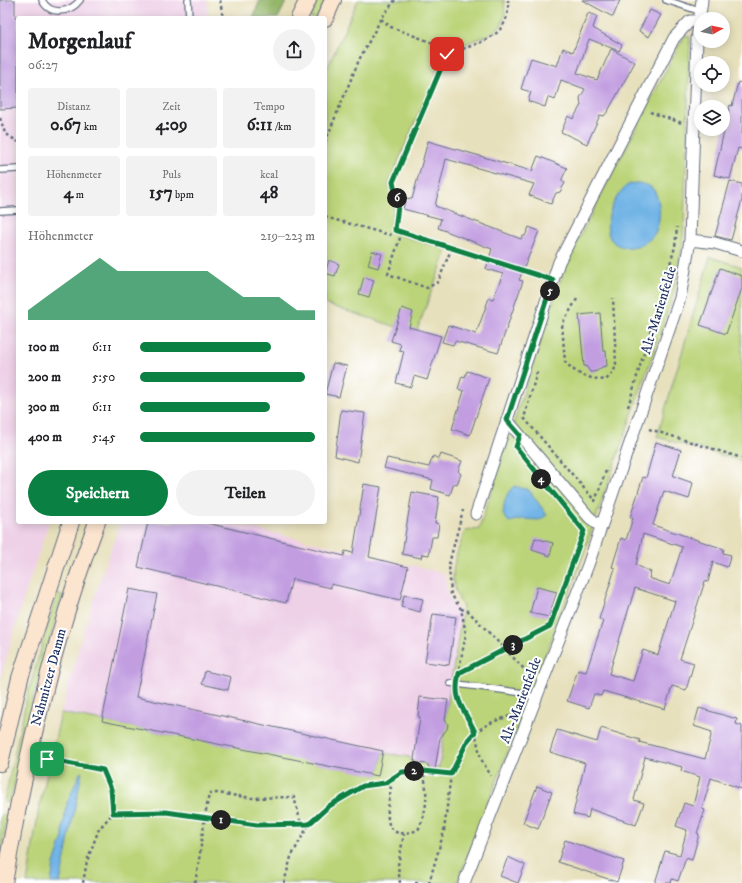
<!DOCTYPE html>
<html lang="de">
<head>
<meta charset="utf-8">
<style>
	:root { --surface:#fff; --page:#f2f2f2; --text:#202124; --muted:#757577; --accent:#0b8043 }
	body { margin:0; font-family:"IM FELL DW Pica",serif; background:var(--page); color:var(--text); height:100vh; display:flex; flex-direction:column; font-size:15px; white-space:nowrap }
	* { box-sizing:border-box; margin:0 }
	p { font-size:13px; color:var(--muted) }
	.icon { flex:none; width:22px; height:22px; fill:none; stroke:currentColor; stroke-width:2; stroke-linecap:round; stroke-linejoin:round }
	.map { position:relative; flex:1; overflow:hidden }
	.sheet { position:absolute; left:16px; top:16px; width:311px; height:508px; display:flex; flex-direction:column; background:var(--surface); border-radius:4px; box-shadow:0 2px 10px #0003 }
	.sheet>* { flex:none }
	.needle { width:26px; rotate:82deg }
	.fabs { position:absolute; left:694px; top:12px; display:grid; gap:8px }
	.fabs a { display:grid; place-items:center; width:36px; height:36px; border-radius:50%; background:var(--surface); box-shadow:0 2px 10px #0003; font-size:20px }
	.pin { position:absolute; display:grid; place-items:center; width:34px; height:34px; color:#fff; margin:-17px; border-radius:8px; box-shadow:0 2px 6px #0006 }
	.km { position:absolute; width:20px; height:20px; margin:-10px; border-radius:50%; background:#222; color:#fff; font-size:11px; line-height:20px; text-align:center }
	.round { display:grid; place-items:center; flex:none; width:42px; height:42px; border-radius:21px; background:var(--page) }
	.overview { display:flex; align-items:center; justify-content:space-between; height:68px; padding:0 12px }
	h1 { font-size:22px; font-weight:800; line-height:30px }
	.figures { display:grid; grid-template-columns:repeat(3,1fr); gap:6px; height:68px; padding:4px 12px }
	.figures div { display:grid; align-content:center; border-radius:4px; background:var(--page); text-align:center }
	.figures b { font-size:17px; font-weight:800 }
	.figures small { font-size:11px; font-weight:400 }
	.figures p { font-size:11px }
	.chart { height:112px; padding:8px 12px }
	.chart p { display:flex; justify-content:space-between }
	.chart svg { width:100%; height:72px; margin-top:4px; fill:var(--accent); opacity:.7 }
	.cta { display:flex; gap:8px; margin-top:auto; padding:8px 12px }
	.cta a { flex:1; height:46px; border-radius:24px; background:var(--accent); color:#fff; font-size:16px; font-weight:800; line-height:46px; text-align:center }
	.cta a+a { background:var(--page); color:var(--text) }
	ul { padding:0 12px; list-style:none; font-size:13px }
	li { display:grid; grid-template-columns:64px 48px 1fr; align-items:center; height:30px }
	li i { height:10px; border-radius:5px; background:var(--accent) }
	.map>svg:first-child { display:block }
	.built { fill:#eed0e7 }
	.green { fill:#bbd479; stroke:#6b826c }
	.forest { fill:#94b669; stroke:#587264 }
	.water { fill:#71b4e6; stroke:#4672a2 }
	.building { fill:#c29ee1; fill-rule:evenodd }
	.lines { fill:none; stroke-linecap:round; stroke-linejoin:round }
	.lane-casing { stroke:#626d7f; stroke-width:8 }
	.street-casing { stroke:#626d7f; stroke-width:13 }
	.secondary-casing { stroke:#626d7f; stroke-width:18 }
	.path { stroke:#626d7f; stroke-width:2.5; stroke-dasharray:3 3; stroke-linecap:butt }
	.lane { stroke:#fff; stroke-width:5.5 }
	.street { stroke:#fff; stroke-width:11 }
	.secondary { stroke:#fce5cf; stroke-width:16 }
	.route-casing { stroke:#fff; stroke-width:8 }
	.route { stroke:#0b8043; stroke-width:5 }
	.labels { text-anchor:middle; stroke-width:4; stroke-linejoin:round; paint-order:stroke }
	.street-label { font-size:14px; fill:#1b2f5e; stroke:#fff }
</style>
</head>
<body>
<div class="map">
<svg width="742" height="883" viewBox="0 0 742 883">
	<rect width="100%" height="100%" fill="#fff"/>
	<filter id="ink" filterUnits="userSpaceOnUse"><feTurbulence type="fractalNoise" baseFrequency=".025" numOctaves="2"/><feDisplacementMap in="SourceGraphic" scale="8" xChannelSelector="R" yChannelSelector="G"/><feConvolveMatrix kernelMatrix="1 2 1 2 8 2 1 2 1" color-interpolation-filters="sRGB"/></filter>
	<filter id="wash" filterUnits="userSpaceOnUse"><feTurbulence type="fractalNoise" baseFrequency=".012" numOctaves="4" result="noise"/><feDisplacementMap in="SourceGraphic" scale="16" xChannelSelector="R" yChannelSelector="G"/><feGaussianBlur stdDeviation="0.9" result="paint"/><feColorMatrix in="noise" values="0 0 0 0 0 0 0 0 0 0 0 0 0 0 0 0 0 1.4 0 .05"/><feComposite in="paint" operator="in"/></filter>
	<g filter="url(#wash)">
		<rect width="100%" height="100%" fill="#e7e0bc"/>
		<path class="built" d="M0 0H207L208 18H18V522H49L24 597 0 680Z
			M121 522H226L444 573 448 595 458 611 460 618 445 720 448 724 447 729 444 733 439 768 417 763 410 759V757L383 753 378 776 61 713 81 639 103 571Z"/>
		<path class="green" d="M318 0H325L317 18H310Z
			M358 0H504L505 15 501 26 486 36 446 51 389 183 394 205 390 232 447 250 416 333 325 304V73Z
			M684 36H689L690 40 684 225 682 247 673 296 573 584 457 883H27L39 808 61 713 378 775 383 753 410 757V759L417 763 426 762 428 767 439 768 444 733 448 724 445 720 463 607C446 576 454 562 465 531L479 529 566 263Z
			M710 257 742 267V461L657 437Z
			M57 594 62 596 33 698 10 802H4L27 697Z
			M1 814 7 815 0 862V820Z"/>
		<path class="forest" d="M260 0H287L278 18H253Z"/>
		<path class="water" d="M639 183C643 184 648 185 651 187 662 197 662 224 653 236 643 248 619 253 610 238 602 223 615 191 630 184 633 183 637 183 639 183Z
			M514 486 529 490 547 515 539 520 522 519 509 522 503 515C504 503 505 494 514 486Z
			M82 772 60 883H51L54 864 63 837V827L67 803 80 773Z"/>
		<g id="blocks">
			<path class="building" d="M0 0H15V17H18V108L0 109Z
				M582 0H620L613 17Z
				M650 10 661 15 649 37 639 31Z
				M588 13 597 16 593 28 622 45 619 51 589 39 577 73 597 80 611 49 635 62 608 111 604 116 600 115 587 144 561 132 568 116 573 119 581 105 580 98 585 89 561 80 555 100 548 97 545 107 528 101 531 92 521 89 531 58 557 66 563 48 573 52Z
				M738 82 742 83V149L738 148 730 179 714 175 730 105 732 106Z
				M428 141 532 171 538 156 567 168 562 179V181L565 183 560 192 556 193 551 204 529 195 534 184 446 159 435 206 521 239 523 236H525L529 227 539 231 519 280 523 281 498 353 455 341 453 345 442 342 448 325 476 334 489 298 493 299 503 274 486 269 492 249 438 228 441 219 403 209 406 198 412 199Z
				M730 181 742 184V200L731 240 715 236Z
				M372 251 382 254 378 268 368 265Z
				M329 260 339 264 335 276 325 273Z
				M720 268 742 276V288L726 334 700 325Z
				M364 277 374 280 369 297 359 294Z
				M402 308 413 312 409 327 441 336 427 380 414 376 411 387 396 383 404 351 399 350 401 344 391 341Z
				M600 313 603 351H606L607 366 602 367 597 371 593 372H590L586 366H584L579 315Z
				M333 363 347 366 339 397 325 394Z
				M467 371 489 378 470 435 452 429 464 391 458 389 462 376 465 377Z
				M341 410 365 413 358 462 335 456Z
				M656 442 681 450 673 476 693 483 689 499 664 491 653 525 724 549 723 553 731 555 727 567 713 562 708 582 705 581 680 659 694 663 686 690 672 686 665 709 603 691 601 696 594 694 589 708 567 701 578 670 586 672 603 621 599 619 615 568 612 567 621 538 626 540 633 518H630L643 477 646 478ZM643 534 682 547 670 585 649 578 651 572 636 565ZM635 588 675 601 658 655 643 650 633 681 609 674Z
				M441 454 462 461 458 471 461 474 457 484 454 483 450 495 431 489 433 480 384 468 387 458 429 467 433 456 439 459Z
				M364 484 381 487 369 557 408 567 400 600 331 584V588L292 579 286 603 138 567 148 522H203L344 556 345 551 353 553Z
				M412 492 439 497 435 523 439 524 437 537H432L429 555 422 554 421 558 402 554Z
				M535 538 553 543 550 556 532 550Z
				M537 587 557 592 549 617 530 613Z
				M129 589 157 594 136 697 383 751 378 776 102 721Z
				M404 595 423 599 420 612 401 607Z
				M433 614 456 617 449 665 425 662Z
				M205 671 231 677 228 690 202 684Z
				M420 697 448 700 445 720 448 724 447 729 440 738 434 776 427 764 417 763 414 760 420 717 418 716Z
				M699 708 737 719 736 724 742 726V789L711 778 702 809 705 810 697 833 699 834 692 860 686 858 678 881 672 879 671 883H655L665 851 680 855 687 830 676 826 684 803 693 806 700 777 681 771 682 767 645 757 634 800 644 803 636 825 590 809 588 818 573 814 585 763 550 752 554 739 557 730 597 742 601 728 640 740 639 742 705 759 712 732 694 726Z
				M537 786 552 792 538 829 523 823Z
				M565 840 624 861 617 882 558 862Z
				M508 857 525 865 518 883 500 876Z"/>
		</g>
	</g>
	<g filter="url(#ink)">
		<use href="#blocks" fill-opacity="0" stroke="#626d7f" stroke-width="1"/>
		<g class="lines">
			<g class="lane-casing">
				<path id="lane" d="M42 0C50 16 70 13 80 0
					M188 0 189 18
					M666 0 699 11
					M0 170 18 169
					M0 211 18 210
					M450 683 524 693 537 699"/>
			</g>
			<g class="street-casing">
				<path id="street" d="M690 240 715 243 742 251
					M507 420 589 517 601 527
					M476 514 559 262 674 38 690 21H698
					M464 883 588 565 680 298 690 240 697 39 702 0"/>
			</g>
			<g class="secondary-casing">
				<path id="secondary" d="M299 18 308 0
					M325 18 333 0
					M0 763 20 678 71 522
					M4 883C25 759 53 639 97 522"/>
			</g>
			<path class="path" d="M220 0 223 18
				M381 19 391 27 441 46 447 54
				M650 112 682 123
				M0 118 5 133 18 142
				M325 142 359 60 381 19 395 0
				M325 217 390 235 395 230 543 277
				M395 230 398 206 393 182 447 54C478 43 511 39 508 0
				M402 232 388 274 427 288 438 282 452 247
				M577 299 562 324 565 362C579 376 586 378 606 380L614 371 616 364 613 298
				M537 372 524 418 595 501 607 468
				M628 407 675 247 677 227
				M649 429 742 458
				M568 578 584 531 583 528
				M461 609 468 611 530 675
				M459 673 550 626
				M458 674 466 634 461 609 451 594 449 564 463 510
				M456 693 475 732 481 759 491 776
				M47 759 103 770 111 789 113 813
				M385 783 391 788C387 813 380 843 418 830 428 811 428 791 423 771
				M83 883 87 861 99 829 113 813 166 812 257 825 309 824
				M195 883C201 853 203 823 209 794L217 793 252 798 294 797 301 824
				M284 883 291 857 309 824 329 806 363 786 385 783 402 772 423 771 451 774C471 734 473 727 516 714
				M400 883 398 865 404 834
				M415 883H418
				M429 883 444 831 451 774"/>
			<use href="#lane" class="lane"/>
			<use href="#street" class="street"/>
			<use href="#secondary" class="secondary"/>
		</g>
	</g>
	<g class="lines" filter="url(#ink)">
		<g class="route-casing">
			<path id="route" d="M47 759 103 770 111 789 113 813 166 812 257 825 309 824 329 806 363 786 385 783 402 772 423 771 451 774 468 740 475 732C464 708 452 701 459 673L550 626 584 531 516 447 520 435 507 420 553 280 395 230 398 206 393 182 447 54"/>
		</g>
		<use href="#route" class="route"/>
	</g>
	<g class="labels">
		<g class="street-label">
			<text transform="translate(658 310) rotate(-73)" y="5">Alt-Marienfelde</text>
			<text transform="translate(48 677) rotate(-75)" y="5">Nahmitzer Damm</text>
			<text transform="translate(520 700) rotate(-69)" y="5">Alt-Marienfelde</text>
		</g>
	</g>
</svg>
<div class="fabs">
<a><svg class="needle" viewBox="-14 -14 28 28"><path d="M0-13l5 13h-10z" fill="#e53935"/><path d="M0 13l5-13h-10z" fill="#757577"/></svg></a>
<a><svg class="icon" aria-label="locate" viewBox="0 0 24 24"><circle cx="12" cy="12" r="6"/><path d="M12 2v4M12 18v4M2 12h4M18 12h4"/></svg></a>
<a><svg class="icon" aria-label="layers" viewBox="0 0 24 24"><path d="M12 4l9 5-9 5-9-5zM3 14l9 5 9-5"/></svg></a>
</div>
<div class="pin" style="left:47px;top:759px;background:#1e9e55"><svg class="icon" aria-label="arrive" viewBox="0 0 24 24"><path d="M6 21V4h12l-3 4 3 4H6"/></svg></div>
<div class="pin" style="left:447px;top:54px;background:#d93025"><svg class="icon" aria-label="check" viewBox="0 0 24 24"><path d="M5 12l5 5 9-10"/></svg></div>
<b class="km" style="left:221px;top:820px">1</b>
<b class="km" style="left:414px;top:771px">2</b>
<b class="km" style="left:513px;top:645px">3</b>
<b class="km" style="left:541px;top:479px">4</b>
<b class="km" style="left:550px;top:291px">5</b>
<b class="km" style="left:397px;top:198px">6</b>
<section class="sheet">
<div class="overview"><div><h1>Morgenlauf</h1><p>06:27</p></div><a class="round"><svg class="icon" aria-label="share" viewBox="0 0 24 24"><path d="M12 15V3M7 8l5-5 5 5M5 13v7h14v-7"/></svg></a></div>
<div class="figures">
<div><p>Distanz</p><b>0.67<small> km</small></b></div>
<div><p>Zeit</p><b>4:09</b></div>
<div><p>Tempo</p><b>6:11<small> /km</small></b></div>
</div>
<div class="figures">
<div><p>Höhenmeter</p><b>4<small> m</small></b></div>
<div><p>Puls</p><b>157<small> bpm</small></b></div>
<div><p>kcal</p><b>48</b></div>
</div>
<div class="chart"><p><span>Höhenmeter</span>219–223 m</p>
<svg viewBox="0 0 160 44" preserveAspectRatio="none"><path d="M0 44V38L10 30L20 22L30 14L40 6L50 14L60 14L70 14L80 14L90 14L100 14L110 22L120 30L130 30L140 30L150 38L160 38V44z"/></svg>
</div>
<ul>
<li><b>100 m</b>6:11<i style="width:75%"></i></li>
<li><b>200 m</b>5:50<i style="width:94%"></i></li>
<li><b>300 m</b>6:11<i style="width:74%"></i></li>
<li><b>400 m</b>5:45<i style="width:100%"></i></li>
</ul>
<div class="cta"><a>Speichern</a><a>Teilen</a></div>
</section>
</div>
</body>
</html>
